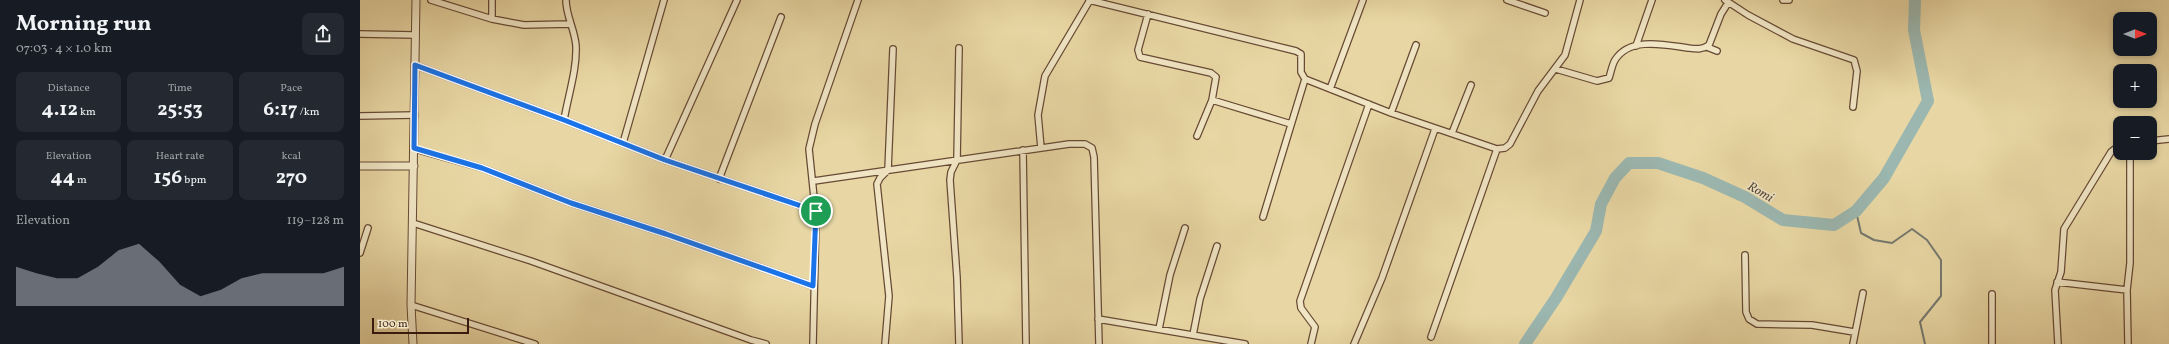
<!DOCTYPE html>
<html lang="en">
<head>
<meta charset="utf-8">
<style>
	:root { --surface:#171b24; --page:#242831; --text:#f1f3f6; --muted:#9ea1a6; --accent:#8c9099 }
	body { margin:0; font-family:Vollkorn,serif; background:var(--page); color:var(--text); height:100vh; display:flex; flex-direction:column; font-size:15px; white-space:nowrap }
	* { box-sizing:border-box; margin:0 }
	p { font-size:13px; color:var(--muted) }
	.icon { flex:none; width:22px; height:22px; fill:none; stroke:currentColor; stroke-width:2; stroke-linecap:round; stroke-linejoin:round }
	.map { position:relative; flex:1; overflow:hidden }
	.details { display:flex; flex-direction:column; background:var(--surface); width:360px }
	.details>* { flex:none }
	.needle { width:26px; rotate:90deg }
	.tools { position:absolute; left:1753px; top:12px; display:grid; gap:8px }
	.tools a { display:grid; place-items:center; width:44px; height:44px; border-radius:8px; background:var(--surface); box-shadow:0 2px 6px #0003; font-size:20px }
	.scale { position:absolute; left:12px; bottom:10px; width:97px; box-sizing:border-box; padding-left:4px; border:2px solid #3c1b0f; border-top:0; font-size:11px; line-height:14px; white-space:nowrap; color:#3c1b0f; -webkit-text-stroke:3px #f0e5c4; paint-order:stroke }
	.pin { position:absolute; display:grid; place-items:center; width:34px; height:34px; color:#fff; margin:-17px; border:2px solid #fff; border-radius:50%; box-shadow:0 1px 4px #0007 }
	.round { display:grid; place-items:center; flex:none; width:42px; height:42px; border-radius:8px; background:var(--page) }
	.headline { display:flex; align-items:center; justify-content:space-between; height:68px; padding:0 16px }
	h1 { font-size:22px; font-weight:700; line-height:30px }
	.metrics { display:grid; grid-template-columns:repeat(3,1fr); gap:6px; height:68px; padding:4px 16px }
	.metrics div { display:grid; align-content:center; border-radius:8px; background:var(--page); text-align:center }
	.metrics b { font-size:20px; font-weight:700 }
	.metrics small { font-size:11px; font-weight:400 }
	.metrics p { font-size:11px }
	.chart { height:112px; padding:8px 16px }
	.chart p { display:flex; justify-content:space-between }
	.chart svg { width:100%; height:72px; margin-top:4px; fill:var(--accent); opacity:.7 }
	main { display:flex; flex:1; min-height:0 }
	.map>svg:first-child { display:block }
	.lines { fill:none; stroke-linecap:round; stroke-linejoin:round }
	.stream { stroke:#757970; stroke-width:2 }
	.river { stroke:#9bb7b0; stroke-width:12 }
	.minor-casing { stroke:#674a34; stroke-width:8 }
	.tertiary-casing { stroke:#674a34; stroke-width:9 }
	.minor { stroke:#f0e5c4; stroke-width:5.5 }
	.tertiary { stroke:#f0e5c4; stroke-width:7 }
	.route-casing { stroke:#fff; stroke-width:8 }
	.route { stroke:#1a73e8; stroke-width:5 }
	.labels { text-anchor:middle; stroke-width:3; stroke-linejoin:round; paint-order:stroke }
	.water-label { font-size:13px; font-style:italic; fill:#584a3f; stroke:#f0e5c4 }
</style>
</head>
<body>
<main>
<section class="details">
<div class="headline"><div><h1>Morning run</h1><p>07:03 · 4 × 1.0 km</p></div><a class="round"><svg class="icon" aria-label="share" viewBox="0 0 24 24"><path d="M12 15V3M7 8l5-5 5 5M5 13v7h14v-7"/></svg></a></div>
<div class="metrics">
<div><p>Distance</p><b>4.12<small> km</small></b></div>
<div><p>Time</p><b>25:53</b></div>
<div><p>Pace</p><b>6:17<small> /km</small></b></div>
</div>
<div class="metrics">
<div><p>Elevation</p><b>44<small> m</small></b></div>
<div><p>Heart rate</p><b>156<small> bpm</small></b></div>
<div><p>kcal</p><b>270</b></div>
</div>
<div class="chart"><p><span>Elevation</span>119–128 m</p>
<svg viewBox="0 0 160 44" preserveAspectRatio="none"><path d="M0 44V20L10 24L20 27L30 27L40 20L50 10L60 6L70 17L80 31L90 38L100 34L110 27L120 24L130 24L140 24L150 24L160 20V44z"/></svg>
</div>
</section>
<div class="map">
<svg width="1809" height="344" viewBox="0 0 1809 344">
	<rect width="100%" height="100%" fill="#e8d7a4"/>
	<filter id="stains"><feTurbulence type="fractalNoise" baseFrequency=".005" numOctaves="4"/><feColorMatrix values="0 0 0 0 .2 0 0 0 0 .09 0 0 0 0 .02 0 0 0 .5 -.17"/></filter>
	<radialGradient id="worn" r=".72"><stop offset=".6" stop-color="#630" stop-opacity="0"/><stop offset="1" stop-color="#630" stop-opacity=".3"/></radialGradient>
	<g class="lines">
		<path class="stream" d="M1496 211 1501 233 1514 240 1532 243 1552 229 1567 240 1581 260V296L1560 322 1565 344"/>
		<path class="river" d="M1165 344 1196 298 1236 231 1241 204 1255 178 1269 163H1298L1343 178 1385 197 1423 220 1474 225 1496 211 1524 178 1568 101 1554 30 1555 0"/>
		<g class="minor-casing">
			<path id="minor" d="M71 0 132 19 164 25 209 24
				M132 0V19
				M729 0 936 51 941 54V72L945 79 1031 113 1137 149 1145 148 1150 144 1178 91 1205 55 1220 0
				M1147 0 1185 13
				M1365 0 1388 15 1433 39 1494 60 1497 71 1493 107
				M1423 0H1429
				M788 14 778 50 780 57 851 73 856 77 852 100 837 136
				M0 34 55 35
				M1276 46 1292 0
				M1347 47 1357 51
				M55 65 204 120 305 160 456 211
				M1196 69 1237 81 1249 78C1251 72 1252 65 1255 60 1270 36 1306 45 1328 48 1336 49 1342 50 1349 45L1361 14 1368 3
				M970 89 1003 0
				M852 100 931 124
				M1031 113 1056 45
				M0 116 55 115
				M204 120C208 96 217 70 216 46 215 30 206 16 206 0
				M1092 133 1111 85
				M1790 141 1809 139
				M263 143 304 0
				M681 148 678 115 685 76 730 0
				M55 149 122 168 211 203 306 234 453 286
				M663 150 666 344
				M305 160 377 0
				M359 179 421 17
				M454 181 709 144H725L732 148 734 157 739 344
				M903 217 945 79
				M53 223 171 261 391 340 406 344
				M0 253 8 228
				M1385 255 1386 312 1389 319 1397 324 1452 325 1494 332
				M1697 282 1767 290
				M1632 294V344
				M51 305 175 344
				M738 319 885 344
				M799 329 810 275 825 228
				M833 335 840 299 857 246
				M1071 337 1137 149
				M453 344 456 217 449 149 455 124 498 0
				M525 344 529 296 517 184 520 178 528 170 533 49
				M599 344 597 278 590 180 591 172 597 160 599 48
				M951 344 955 327 941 308 940 301 1009 104
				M994 344 1022 278 1075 129
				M1493 344 1503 293
				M1698 344 1695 290 1701 272 1704 229 1751 152 1760 145
				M1768 344 1767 290 1770 263V153"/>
		</g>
		<g class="tertiary-casing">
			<path id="tertiary" d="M0 166H54
				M53 344 51 305 56 0"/>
		</g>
		<use href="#minor" class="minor"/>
		<use href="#tertiary" class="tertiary"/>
	</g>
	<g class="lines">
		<g class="route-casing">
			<path id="route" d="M55 65 204 120 305 160 456 211 453 286 306 234 211 203 122 168 54 148Z"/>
		</g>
		<use href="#route" class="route"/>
	</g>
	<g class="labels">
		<g class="water-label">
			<text transform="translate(1401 191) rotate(30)" y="5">Romi</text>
		</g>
	</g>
	<rect width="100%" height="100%" filter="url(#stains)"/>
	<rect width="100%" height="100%" fill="url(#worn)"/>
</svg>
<div class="tools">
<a><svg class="needle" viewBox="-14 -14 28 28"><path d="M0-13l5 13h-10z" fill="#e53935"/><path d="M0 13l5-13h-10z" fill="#9ea1a6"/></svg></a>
<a>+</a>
<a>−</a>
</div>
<div class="scale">100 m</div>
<div class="pin" style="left:456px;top:211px;background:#1e9e55"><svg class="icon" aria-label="arrive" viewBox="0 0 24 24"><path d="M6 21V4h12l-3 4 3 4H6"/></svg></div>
</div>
</main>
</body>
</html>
